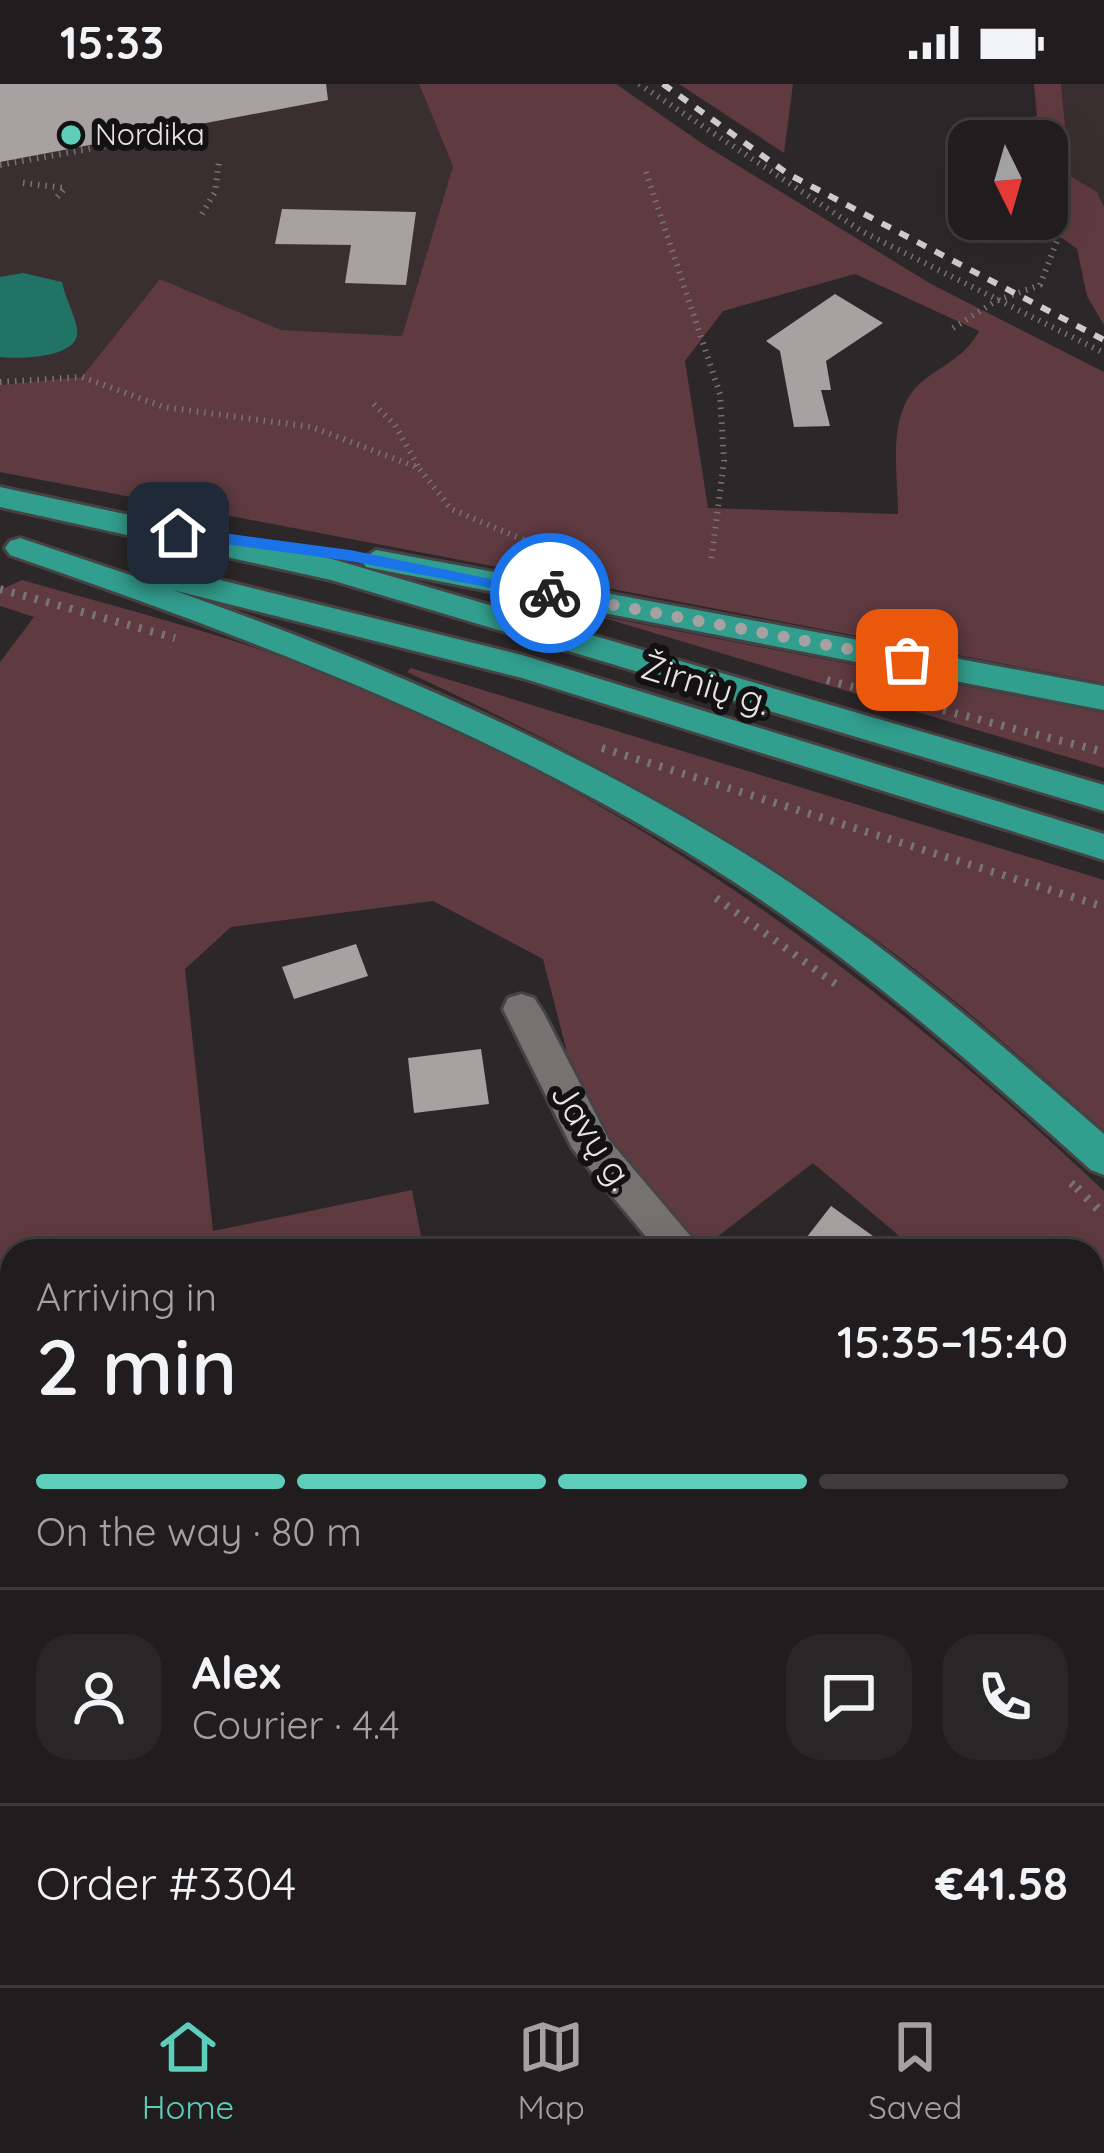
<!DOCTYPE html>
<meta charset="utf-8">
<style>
:root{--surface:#211d1e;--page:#292627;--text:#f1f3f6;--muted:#a2a2a4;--line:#3e3b3c;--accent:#5cceba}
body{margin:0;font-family:Quicksand,sans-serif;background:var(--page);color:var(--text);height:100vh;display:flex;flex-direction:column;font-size:45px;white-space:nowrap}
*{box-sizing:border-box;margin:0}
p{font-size:39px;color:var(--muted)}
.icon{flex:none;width:66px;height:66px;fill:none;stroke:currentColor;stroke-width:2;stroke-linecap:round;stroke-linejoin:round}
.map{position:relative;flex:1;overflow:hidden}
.panel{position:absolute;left:0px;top:1155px;width:1104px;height:747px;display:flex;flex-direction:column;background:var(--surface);border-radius:36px 36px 0 0;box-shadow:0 12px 48px #0002,0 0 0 3px var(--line)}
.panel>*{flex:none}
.needle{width:78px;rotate:175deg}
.tools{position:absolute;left:948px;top:36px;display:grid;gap:24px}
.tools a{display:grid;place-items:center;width:120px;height:120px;border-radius:24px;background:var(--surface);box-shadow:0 12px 48px #0002,0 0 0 3px var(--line);font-size:60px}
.pin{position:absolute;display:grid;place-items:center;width:102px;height:102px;color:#fff;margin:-51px;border-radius:24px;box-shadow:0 6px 18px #0006}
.courier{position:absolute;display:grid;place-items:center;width:120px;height:120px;margin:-60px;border:9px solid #1a73e8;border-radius:50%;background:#fff;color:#222;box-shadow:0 3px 15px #0007}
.overview em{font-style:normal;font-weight:600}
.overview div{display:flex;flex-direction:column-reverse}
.overview{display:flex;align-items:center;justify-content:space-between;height:204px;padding:0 36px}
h1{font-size:78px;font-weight:600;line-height:90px}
.bar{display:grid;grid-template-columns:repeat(4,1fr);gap:18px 12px;align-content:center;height:144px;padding:0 36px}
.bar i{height:15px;border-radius:9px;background:var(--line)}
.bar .selected{background:var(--accent)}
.bar p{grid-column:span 4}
.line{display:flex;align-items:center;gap:30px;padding:0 36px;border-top:3px solid var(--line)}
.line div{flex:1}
.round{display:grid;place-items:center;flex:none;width:126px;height:126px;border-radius:36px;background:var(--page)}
.status{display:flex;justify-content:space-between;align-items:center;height:84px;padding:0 60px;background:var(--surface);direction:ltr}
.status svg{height:33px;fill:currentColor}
.dock{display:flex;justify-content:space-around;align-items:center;height:168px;border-top:3px solid var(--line);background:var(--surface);font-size:33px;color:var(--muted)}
.dock a{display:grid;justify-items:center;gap:6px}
.dock .selected{color:var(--accent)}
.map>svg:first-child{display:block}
.built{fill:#3a2f30}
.green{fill:#5f3a41;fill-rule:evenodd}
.water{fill:#217366}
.building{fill:#a7a1a2}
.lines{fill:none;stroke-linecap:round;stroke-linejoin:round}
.minor-casing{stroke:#474344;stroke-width:6}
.trunk-casing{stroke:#474344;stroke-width:6}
.path-far2{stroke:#787475;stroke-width:6;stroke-dasharray:1.5 6;stroke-linecap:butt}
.path-far1{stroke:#787475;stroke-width:8;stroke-dasharray:3 9;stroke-linecap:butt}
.path{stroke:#787475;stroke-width:9;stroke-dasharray:3 10;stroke-linecap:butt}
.minor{fill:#777272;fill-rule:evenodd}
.trunk{fill:#329e8e;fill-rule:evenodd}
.rail{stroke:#cecbcc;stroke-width:6;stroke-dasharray:10 10;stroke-linecap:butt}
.route{fill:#1a73e8}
.done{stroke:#a6a2a3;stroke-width:12;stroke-dasharray:0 21.6}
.poi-dot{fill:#5cceba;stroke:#131111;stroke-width:4.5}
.labels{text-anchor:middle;stroke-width:12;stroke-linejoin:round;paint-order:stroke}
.far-poi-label{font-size:30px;fill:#e7e4e5;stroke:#131111;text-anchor:start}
.street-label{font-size:36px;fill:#e7e4e5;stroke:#131111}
</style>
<div class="status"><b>15:33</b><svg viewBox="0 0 49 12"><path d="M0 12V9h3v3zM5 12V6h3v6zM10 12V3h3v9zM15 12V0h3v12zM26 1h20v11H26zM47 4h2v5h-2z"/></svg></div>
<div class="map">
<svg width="1104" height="1901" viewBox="0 0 1104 1901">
<rect width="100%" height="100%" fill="#2c2728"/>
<!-- built -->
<path class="built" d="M 0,0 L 419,0 L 453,81 L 402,252 L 281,246 L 160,195 L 82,293 L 0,301 Z
M 1061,0 L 1104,0 L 1104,123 L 1070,92 Z"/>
<!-- green -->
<path class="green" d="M 419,0 L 616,0 L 706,62 L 931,200 L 1104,288 L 1104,599 L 0,388 L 0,301 L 82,293 L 160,195 L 281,246 L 402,252 L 453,82 ZM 855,190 L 979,247 C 966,272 946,279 924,296 C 885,326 898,387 898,430 L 708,424 L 685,277 L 723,227 Z
M 679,0 L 793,0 L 784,69 Z
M 1034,0 L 1061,0 L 1070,92 L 1097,108 L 1104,123 L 1104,241 L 1087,212 L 1077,165 L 1036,135 L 1047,135 L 1047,57 L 1012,55 L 1012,39 L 1037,32 Z
M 22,496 C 124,525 228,551 327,590 C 627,709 871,887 1104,1107 L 1104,1325 L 1092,1315 L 1092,1167 L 917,1167 L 813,1079 L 699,1167 L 584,1035 L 543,875 L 433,817 L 231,843 L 185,885 L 213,1147 L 412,1106 L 424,1167 L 12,1167 L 12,1890 L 1092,1890 L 1092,1566 L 1104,1554 L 1104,1901 L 0,1901 L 0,578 L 34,533 L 0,522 L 0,506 Z
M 594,531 L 1104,629 L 1104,684 Z
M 411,584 L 1104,796 L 1104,1046 C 1024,977 945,904 858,843 C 716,742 565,662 407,588 Z"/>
<!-- water -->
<path class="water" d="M 23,189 L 62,198 C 65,214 75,231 77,245 C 82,275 18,275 0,273 L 0,193 Z"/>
<!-- building -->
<path class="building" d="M 0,0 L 326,0 L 328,16 L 0,78 Z
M 282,125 L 416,128 L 406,201 L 345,199 L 351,161 L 275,160 Z
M 835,210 L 883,239 L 826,277 L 831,306 L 821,306 L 830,342 L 794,343 L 780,267 L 766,257 Z
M 356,860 L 368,892 L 294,915 L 282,883 Z
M 481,965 L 489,1020 L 414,1029 L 408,974 Z
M 831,1122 L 894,1167 L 796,1167 Z"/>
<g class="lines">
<defs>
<path id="minor" d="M 521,910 L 534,914 L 543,928 L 609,1056 L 703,1167 L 658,1167 L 572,1064 L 503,925 L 508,914 Z
M 1092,1508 L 1104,1513 L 1104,1562 L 1092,1557 Z"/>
<path id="trunk" d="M 0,403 L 332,475 L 1104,701 L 1104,727 L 331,496 L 0,423 Z
M 20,454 L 157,500 L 157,486 L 168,483 L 522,571 L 1104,750 L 1104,776 L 522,594 L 173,506 C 377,578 576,663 760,779 C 883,858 994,954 1104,1050 L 1104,1091 L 1091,1086 C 978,985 864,883 737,800 C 513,653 262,558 10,471 L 5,464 L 10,457 Z
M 376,466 L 1104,602 L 1104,626 L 366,483 L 361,476 Z"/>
</defs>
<!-- minor casing -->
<use href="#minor" class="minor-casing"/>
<!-- trunk casing -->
<use href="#trunk" class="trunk-casing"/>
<!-- path-far2 -->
<path class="path-far2" d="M 639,0 L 863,148 L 1104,269
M 0,81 L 154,53 L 164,59
M 646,88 L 720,310 L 724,377 L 711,478
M 23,99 L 65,104 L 57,113
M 202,130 L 215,108 L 219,78
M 953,244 L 996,217 L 1040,201 L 1062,144
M 0,298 L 82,293 L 164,323 L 312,343 L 419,384 L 451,425 L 590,484
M 374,320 L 395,341 L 418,382"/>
<!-- path-far1 -->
<path class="path-far1" d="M 0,505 L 175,554
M 827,596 L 1104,668
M 602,664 L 1104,823
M 716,814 L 840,903
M 1071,1099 L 1080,1107"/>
<!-- path -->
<path class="path" d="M 1077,1104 L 1104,1131"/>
<!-- minor -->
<use href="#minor" class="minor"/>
<!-- trunk -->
<use href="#trunk" class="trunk"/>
<!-- rail -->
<path class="rail" d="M 663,0 L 788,90 L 1104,256"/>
</g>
<!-- route -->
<path class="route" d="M 178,443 L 350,466 L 558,509 L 550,515 L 350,477 L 173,453 Z"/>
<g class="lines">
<!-- done -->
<path class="done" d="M 550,509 L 907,576"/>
</g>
<!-- markers -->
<circle class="poi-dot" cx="71" cy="51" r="12"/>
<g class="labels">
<!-- far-poi labels -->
<g class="far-poi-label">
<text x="95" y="61">Nordika</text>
</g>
<!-- street labels -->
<g class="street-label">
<text transform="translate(706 600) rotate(17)" y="13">Žirnių g.</text>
<text transform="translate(593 1052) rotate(57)" y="13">Javų g.</text>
</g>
</g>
</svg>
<div class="tools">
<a><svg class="needle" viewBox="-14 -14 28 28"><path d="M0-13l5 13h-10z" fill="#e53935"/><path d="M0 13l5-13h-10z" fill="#a2a2a4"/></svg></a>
</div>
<div class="pin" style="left:907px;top:576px;background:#ea580c"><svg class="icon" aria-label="bag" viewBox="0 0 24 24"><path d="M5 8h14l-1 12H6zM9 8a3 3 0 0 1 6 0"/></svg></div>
<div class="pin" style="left:178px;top:449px;background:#1f2937"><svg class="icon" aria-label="home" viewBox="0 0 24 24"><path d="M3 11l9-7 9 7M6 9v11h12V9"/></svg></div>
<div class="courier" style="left:550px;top:509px"><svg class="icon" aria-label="bike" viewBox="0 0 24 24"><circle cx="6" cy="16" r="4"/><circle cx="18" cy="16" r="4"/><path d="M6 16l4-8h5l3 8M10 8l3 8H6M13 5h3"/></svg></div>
<section class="panel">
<div class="overview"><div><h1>2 min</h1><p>Arriving in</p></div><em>15:35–15:40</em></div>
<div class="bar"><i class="selected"></i><i class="selected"></i><i class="selected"></i><i></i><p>On the way · 80 m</p></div>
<div class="line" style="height:216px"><a class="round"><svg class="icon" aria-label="person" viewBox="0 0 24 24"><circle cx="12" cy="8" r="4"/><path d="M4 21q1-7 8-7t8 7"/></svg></a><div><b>Alex</b><p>Courier · 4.4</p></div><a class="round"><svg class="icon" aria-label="chat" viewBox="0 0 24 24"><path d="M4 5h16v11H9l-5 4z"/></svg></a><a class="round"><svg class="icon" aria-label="phone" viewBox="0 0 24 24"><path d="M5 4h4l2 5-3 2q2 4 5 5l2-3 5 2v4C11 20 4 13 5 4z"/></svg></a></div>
<div class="line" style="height:156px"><div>Order #3304</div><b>€41.58</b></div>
</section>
</div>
<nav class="dock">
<a class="selected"><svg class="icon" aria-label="home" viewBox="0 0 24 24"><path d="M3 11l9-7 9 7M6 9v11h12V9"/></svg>Home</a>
<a><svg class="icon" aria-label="map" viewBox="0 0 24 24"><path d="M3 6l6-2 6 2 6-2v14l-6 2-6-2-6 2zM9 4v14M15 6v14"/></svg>Map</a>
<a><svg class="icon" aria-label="saved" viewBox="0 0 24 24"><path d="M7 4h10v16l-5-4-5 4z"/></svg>Saved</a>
</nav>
